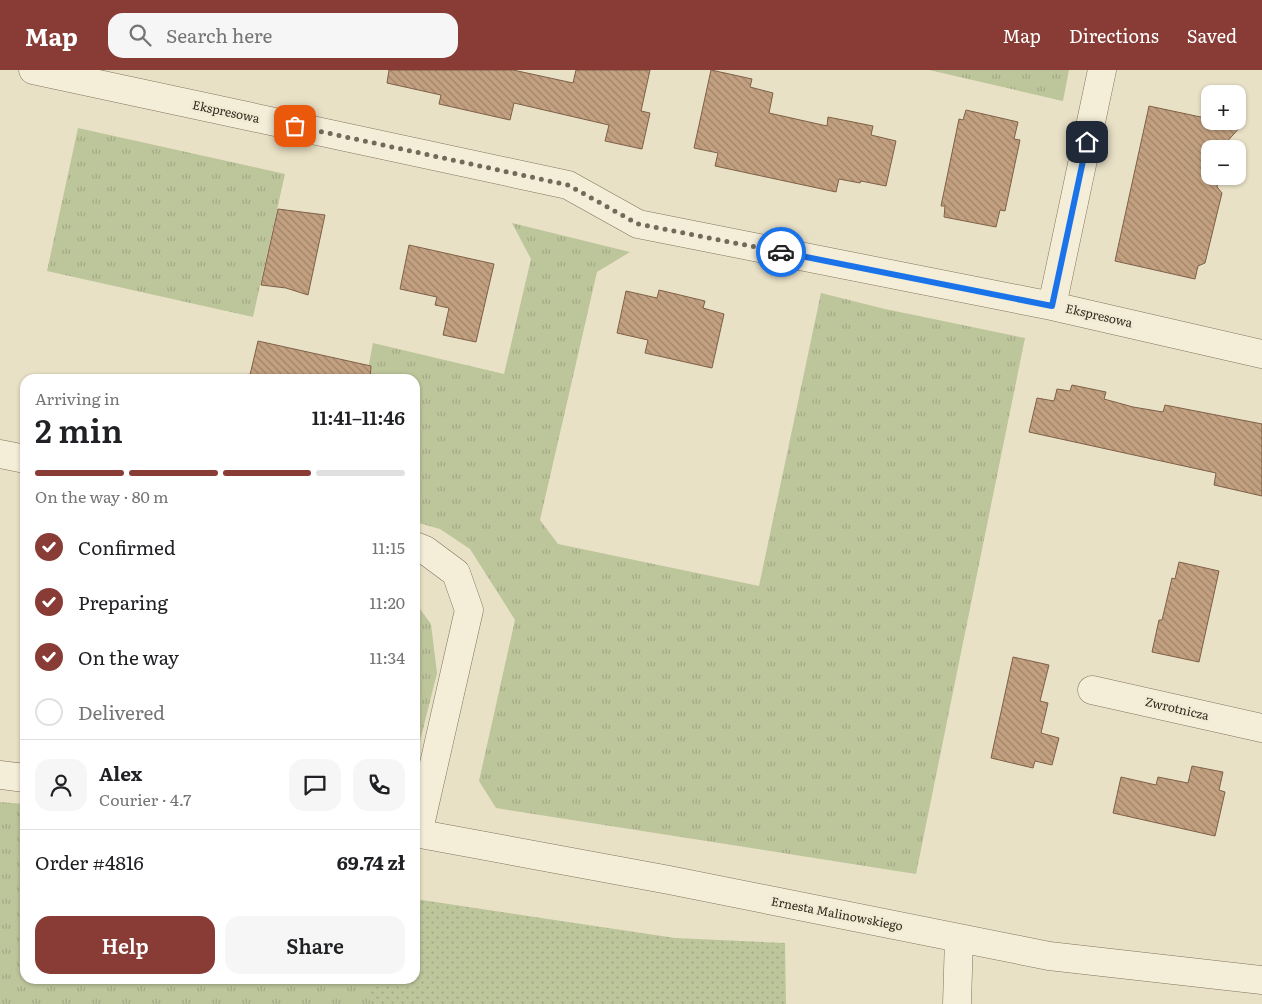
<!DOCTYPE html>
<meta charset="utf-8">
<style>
:root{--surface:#fff;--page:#f6f6f6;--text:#202124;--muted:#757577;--line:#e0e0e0;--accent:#893b35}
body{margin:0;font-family:Literata,serif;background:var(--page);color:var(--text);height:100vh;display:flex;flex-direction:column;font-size:19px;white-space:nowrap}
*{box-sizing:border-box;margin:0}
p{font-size:16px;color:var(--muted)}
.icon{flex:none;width:28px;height:28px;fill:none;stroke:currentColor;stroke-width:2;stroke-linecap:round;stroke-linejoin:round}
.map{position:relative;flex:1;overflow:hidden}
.details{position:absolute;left:20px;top:304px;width:400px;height:610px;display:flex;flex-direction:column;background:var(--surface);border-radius:15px;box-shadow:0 1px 4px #0004}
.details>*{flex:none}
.buttons{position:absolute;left:1201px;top:15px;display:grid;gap:10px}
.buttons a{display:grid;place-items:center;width:45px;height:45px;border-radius:10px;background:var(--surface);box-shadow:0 1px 4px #0004;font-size:25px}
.pin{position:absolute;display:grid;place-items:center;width:42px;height:42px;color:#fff;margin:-21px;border-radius:10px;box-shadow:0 2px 8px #0006}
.courier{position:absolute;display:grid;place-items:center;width:50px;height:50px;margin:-25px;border:4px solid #1a73e8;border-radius:50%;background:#fff;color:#222;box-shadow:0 1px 6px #0007}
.summary em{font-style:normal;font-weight:600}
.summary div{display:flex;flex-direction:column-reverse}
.summary{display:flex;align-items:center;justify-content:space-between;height:85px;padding:0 15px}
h1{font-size:32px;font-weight:600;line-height:38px}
.bar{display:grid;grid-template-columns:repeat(4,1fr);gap:8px 5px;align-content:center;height:60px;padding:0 15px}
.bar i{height:6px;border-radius:4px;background:var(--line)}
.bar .on{background:var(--accent)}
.bar p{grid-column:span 4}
.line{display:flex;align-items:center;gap:12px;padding:0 15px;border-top:1px solid var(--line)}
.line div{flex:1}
.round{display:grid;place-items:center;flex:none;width:52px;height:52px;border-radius:15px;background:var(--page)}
ol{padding:0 15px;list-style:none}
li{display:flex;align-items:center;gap:15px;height:55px}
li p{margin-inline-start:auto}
li .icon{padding:5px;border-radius:50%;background:var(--accent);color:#fff;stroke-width:4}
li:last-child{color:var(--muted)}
li i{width:28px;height:28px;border:2px solid var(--line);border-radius:50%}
.cta{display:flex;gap:10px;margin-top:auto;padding:10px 15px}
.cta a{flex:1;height:58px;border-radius:15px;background:var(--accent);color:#fff;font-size:20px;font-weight:600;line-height:58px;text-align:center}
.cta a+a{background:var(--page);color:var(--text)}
header{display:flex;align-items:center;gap:30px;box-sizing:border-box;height:70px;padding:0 25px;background:var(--accent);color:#fff}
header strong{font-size:24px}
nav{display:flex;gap:28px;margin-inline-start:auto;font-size:18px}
.search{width:350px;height:45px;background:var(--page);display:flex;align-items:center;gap:12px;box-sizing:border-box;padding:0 18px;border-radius:15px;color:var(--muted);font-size:19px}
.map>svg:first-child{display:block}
.grass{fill:url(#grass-tufts)}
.garden{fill:url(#garden-dots)}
.building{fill:url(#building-back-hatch);stroke:#7e6047}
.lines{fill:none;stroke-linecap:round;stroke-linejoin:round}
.minor-casing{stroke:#82735e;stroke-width:29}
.minor{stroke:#f4eed8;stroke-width:28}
.done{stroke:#736b5a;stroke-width:5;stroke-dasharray:0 9}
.route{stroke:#1a73e8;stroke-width:6}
.labels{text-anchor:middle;stroke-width:5;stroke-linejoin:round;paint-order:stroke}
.street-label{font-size:12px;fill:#342b20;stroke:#f1ebd4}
</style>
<header>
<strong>Map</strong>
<div class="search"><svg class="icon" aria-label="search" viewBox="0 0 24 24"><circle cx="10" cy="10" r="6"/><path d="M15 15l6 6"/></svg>Search here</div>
<nav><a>Map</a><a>Directions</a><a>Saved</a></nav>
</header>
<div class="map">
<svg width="1262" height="934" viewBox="0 0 1262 934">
<defs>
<pattern id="grass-tufts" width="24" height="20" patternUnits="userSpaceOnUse" patternTransform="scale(1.25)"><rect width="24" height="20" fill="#bdc59b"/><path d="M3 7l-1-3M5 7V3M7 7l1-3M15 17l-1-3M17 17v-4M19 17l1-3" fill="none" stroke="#a3a985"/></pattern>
<pattern id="garden-dots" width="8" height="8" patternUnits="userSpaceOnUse" patternTransform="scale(1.25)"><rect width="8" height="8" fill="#bdc59b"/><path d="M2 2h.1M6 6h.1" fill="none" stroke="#a3a985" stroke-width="1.8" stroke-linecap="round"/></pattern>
<pattern id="building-back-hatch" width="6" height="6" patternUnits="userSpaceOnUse" patternTransform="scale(1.25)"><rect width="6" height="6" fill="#c2a080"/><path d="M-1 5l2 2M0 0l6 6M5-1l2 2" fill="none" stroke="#9e8368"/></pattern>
</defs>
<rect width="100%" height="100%" fill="#e9e1c6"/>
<!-- grass -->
<path class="grass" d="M 929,0 L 1069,0 L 1063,31 Z
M 78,58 L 285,104 L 253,247 L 47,201 Z
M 512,153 L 630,182 L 597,202 L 540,450 L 558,474 L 759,516 L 821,223 L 885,239 L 1025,268 L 916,804 L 496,738 L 479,711 L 515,550 L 470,479 L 440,459 L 415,452 L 415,309 L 366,309 L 373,273 L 504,304 L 531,189 Z
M 415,532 L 431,554 L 437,603 L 415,691 Z
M 0,732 L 25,734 L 25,909 L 370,909 L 370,934 L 0,934 Z"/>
<!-- garden -->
<path class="garden" d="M 415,829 L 675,868 L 785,873 L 786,934 L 370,934 L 370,909 L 415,909 Z"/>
<!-- building -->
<path class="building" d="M 389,0 L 513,0 L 573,13 L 576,0 L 650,0 L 641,41 L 650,43 L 642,79 L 605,71 L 609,55 L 514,33 L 510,50 L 439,34 L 441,25 L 387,13 Z
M 711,0 L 752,9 L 750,17 L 773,23 L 769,43 L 827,56 L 828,47 L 873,56 L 871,65 L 896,71 L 886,116 L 861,111 L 860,113 L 839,109 L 836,122 L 715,96 L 718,83 L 694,78 Z
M 1149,36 L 1210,49 L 1210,51 L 1218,51 L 1241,56 L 1224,75 L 1223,79 L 1210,79 L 1210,106 L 1219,106 L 1217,117 L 1222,123 L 1205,193 L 1198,196 L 1195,209 L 1115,191 Z
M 966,40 L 1018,52 L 1014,69 L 1020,70 L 1005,141 L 1000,140 L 996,157 L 944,147 L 945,136 L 941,136 L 959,49 L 963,50 Z
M 278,139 L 325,145 L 308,225 L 286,218 L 261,215 Z
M 409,175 L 494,194 L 476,272 L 443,265 L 449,238 L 435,235 L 437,227 L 400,219 Z
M 659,220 L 705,231 L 703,238 L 724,244 L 712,298 L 645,283 L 648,270 L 617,263 L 626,221 L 657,228 Z
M 258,271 L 371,296 L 370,309 L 249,309 Z
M 1072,315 L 1106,322 L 1104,329 L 1133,337 L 1163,342 L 1165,335 L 1262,354 L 1262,426 L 1214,415 L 1216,403 L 1029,362 L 1037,328 L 1054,331 L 1057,319 L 1070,321 Z
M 1179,492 L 1219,501 L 1199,592 L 1152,582 L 1159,550 L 1162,550 L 1172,508 L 1175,509 Z
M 1013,587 L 1049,595 L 1040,631 L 1048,633 L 1041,663 L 1059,668 L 1052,695 L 1035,691 L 1033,698 L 991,688 Z
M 1192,696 L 1223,702 L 1219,720 L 1225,722 L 1215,766 L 1113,743 L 1121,707 L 1156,715 L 1158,707 L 1188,713 Z"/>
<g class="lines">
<defs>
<path id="minor" d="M 33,0 L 568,115 L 638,154 L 1052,236 L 1262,284
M 1052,236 L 1102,0
M 0,384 L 25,389
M 415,476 L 425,480 L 456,503 L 469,540 L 418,764
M 1092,620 L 1262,658
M 0,705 L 25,708
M 415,763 L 669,810 L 1049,886 L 1262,910
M 957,934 L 959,868"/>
</defs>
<!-- minor casing -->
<use href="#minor" class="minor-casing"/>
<!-- minor -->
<use href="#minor" class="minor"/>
</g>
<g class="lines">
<!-- done -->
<path class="done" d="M 295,56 L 568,115 L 638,154 L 781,182"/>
<!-- route -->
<path class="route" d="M 781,182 L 1052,236 L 1087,72"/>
</g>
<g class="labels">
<!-- street labels -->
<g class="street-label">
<text transform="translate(226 42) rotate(12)" y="4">Ekspresowa</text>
<text transform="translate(1099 246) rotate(13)" y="4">Ekspresowa</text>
<text transform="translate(1177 639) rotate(13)" y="4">Zwrotnicza</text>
<text transform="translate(837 844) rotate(11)" y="4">Ernesta Malinowskiego</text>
</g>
</g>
</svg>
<div class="buttons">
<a>+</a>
<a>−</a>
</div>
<div class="pin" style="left:295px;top:56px;background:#ea580c"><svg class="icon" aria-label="bag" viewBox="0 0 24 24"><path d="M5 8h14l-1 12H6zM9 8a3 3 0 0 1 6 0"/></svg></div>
<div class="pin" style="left:1087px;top:72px;background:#1f2937"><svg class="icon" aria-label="home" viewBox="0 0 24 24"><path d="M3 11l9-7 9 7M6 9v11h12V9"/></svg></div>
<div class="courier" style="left:781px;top:182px"><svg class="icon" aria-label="car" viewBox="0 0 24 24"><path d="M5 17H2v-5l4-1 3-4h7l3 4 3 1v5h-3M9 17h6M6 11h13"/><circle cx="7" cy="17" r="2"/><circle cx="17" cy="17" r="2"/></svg></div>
<section class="details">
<div class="summary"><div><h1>2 min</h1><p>Arriving in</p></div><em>11:41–11:46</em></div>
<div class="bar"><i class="on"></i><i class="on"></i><i class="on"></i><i></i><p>On the way · 80 m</p></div>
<ol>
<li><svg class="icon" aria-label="check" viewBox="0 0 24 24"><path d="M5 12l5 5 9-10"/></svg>Confirmed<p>11:15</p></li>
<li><svg class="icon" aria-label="check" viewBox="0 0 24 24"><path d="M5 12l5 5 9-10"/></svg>Preparing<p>11:20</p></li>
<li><svg class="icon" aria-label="check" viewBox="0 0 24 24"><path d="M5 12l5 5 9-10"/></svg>On the way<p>11:34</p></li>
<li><i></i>Delivered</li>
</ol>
<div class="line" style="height:90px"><a class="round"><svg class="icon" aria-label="person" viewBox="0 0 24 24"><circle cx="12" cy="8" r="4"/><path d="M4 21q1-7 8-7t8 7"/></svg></a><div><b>Alex</b><p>Courier · 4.7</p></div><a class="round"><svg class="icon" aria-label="chat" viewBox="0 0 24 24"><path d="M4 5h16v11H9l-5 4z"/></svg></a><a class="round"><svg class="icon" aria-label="phone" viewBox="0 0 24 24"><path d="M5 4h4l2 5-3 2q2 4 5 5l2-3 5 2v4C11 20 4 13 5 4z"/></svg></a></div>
<div class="line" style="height:65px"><div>Order #4816</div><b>69.74 zł</b></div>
<div class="cta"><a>Help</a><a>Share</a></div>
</section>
</div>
